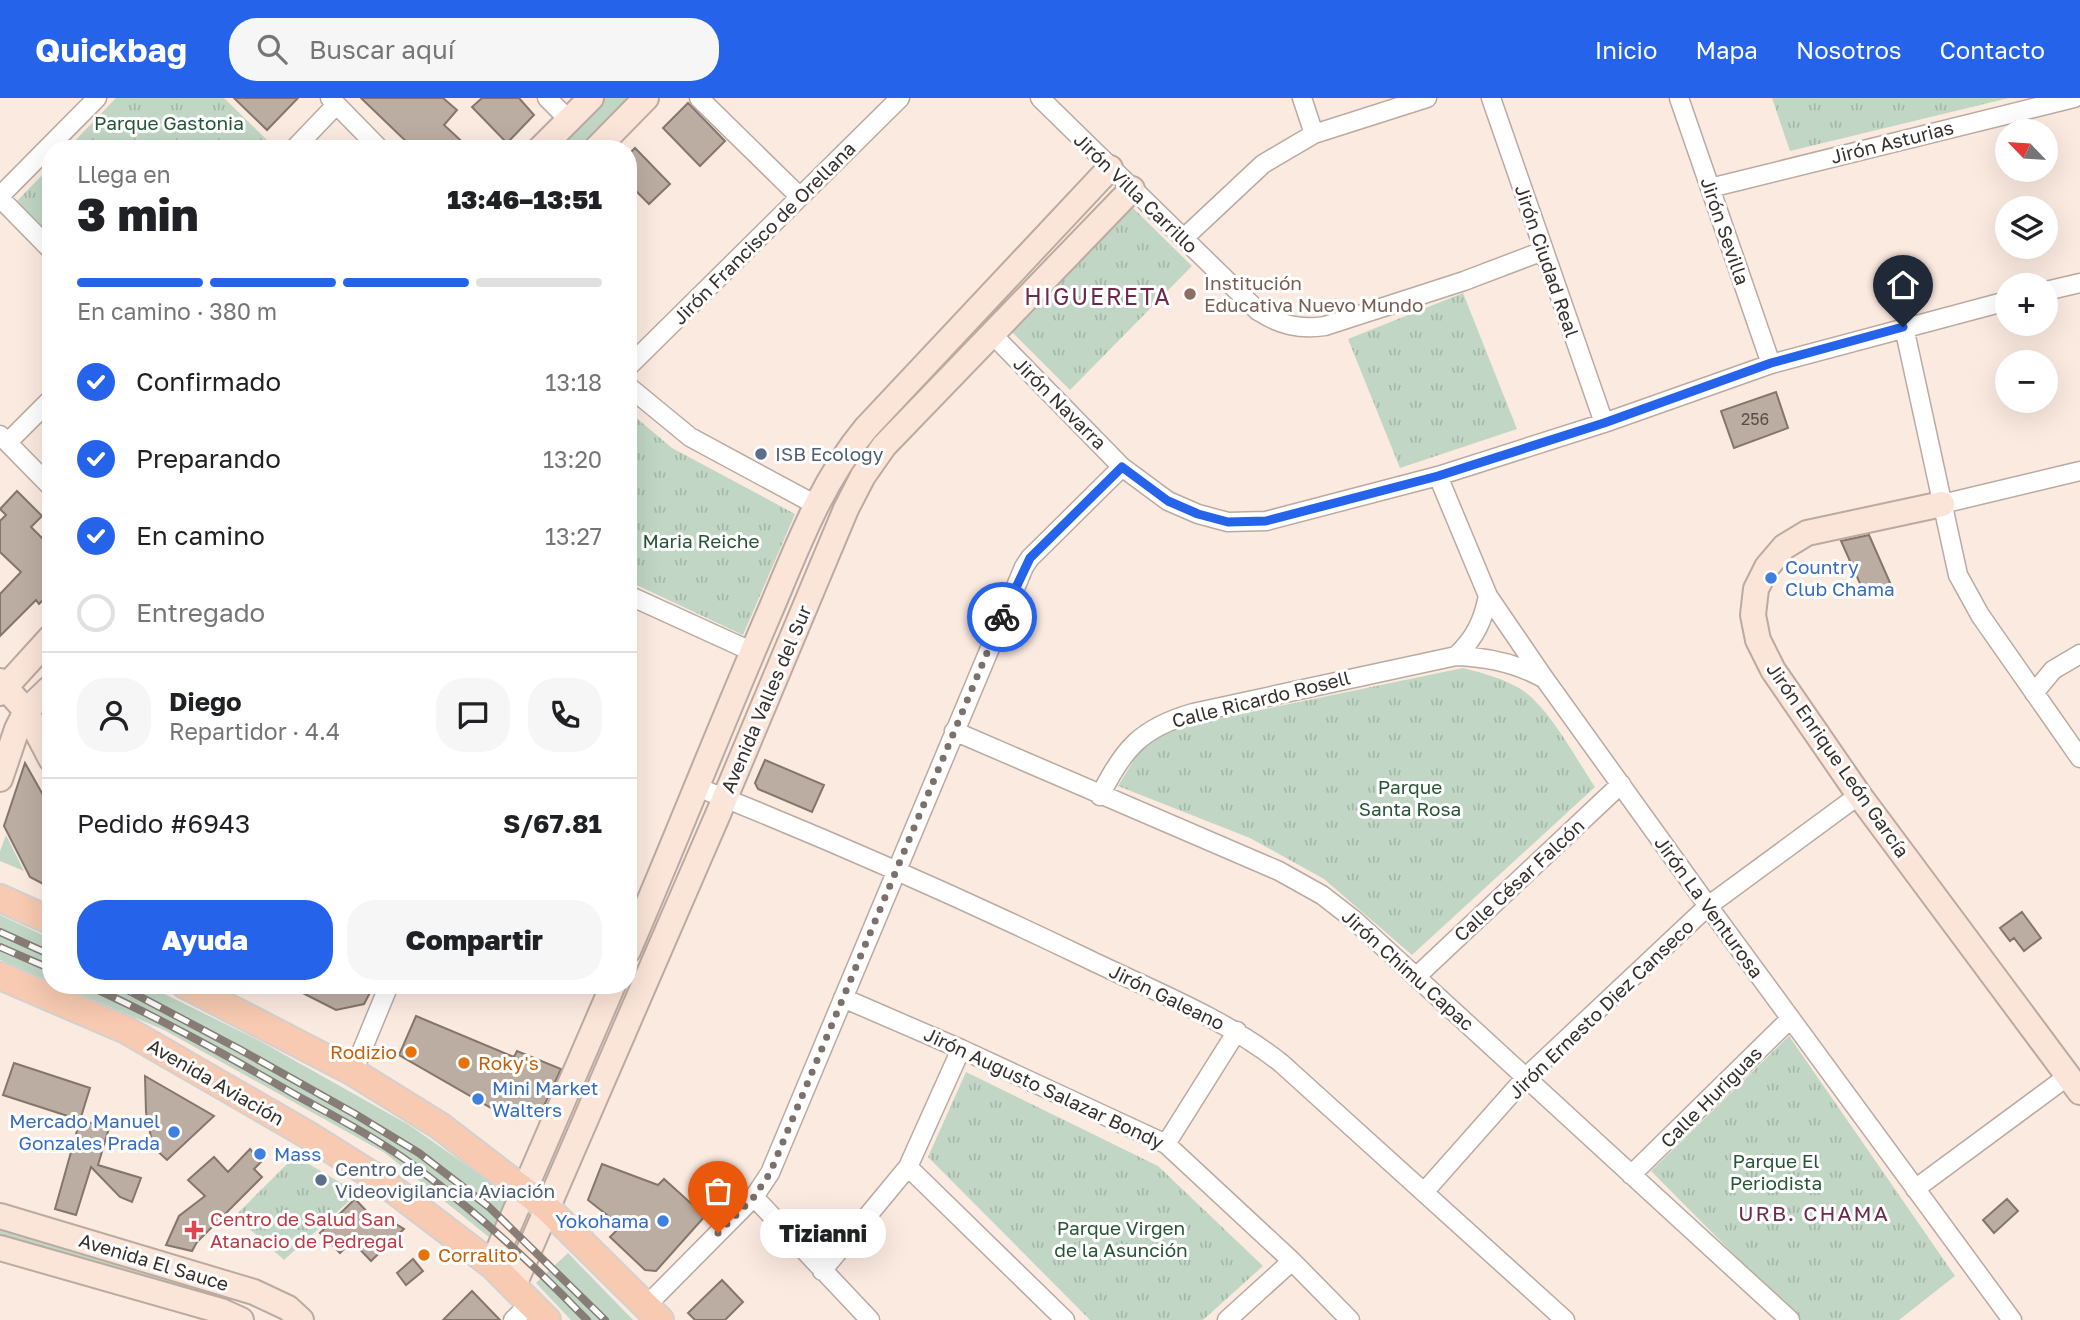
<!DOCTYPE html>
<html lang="es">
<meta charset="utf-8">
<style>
:root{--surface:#fff;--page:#f6f6f6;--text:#202124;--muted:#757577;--line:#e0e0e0;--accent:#2563eb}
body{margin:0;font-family:"Golos Text",sans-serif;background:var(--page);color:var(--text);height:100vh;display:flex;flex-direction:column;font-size:26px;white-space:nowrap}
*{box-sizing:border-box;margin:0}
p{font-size:23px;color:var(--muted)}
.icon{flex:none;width:38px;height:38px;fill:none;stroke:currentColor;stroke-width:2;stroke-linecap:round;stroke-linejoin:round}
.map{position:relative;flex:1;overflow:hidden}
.details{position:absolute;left:42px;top:42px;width:595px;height:854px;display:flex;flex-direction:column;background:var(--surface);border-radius:28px;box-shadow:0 7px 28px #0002}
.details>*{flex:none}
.needle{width:46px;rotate:295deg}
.fabs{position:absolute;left:1995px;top:21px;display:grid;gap:14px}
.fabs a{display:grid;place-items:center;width:63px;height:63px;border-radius:50%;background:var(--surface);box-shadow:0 7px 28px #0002;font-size:35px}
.pin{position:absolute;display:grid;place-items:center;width:60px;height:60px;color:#fff;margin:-72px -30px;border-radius:50% 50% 50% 0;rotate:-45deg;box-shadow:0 0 7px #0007}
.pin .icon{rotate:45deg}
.courier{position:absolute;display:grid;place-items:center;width:70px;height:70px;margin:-35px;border:5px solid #2563eb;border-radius:50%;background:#fff;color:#222;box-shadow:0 2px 9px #0007}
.bubble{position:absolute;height:49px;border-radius:24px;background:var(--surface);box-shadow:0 7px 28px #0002;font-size:23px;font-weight:800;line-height:49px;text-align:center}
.head em{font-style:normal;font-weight:800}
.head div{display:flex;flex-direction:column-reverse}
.head{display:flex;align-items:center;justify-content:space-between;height:119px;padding:0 35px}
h1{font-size:46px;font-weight:800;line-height:52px}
.bar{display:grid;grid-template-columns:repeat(4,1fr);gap:10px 7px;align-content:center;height:84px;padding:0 35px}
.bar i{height:9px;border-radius:5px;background:var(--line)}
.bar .selected{background:var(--accent)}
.bar p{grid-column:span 4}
.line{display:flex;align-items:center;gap:18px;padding:0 35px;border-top:2px solid var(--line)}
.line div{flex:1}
.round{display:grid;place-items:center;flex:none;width:74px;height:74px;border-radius:28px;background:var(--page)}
ol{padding:0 35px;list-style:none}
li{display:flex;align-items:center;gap:21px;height:77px}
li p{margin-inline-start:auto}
li .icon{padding:7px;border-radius:50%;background:var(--accent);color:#fff;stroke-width:4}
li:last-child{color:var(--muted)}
li i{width:38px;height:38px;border:4px solid var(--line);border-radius:50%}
.cta{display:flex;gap:14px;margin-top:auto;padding:14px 35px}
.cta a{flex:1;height:80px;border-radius:28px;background:var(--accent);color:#fff;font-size:28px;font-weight:800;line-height:80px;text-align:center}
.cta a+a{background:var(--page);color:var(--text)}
header{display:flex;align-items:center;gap:42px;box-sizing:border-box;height:98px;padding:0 35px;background:var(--accent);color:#fff}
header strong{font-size:33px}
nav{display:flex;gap:38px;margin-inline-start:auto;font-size:24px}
.search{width:490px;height:63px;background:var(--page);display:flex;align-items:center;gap:18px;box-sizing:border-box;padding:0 24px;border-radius:28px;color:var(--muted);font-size:26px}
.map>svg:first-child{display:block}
.green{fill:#c1d6c5}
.park{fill:url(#park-tufts)}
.building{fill:#bcada2;stroke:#84766c;stroke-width:2}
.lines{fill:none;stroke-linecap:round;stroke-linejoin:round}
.street-casing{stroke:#baaaa1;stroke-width:21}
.secondary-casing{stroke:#baaaa1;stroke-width:28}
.primary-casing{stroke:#d3d1d0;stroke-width:30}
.street{stroke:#fff;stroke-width:18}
.secondary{stroke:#fbe4d8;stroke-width:24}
.primary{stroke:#f7cab1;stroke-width:26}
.rail-casing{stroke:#887d76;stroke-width:8}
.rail{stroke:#fff;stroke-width:5;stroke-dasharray:16;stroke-linecap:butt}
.done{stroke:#7b706a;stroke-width:7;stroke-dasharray:0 12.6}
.route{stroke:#2563eb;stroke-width:9}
.education-dot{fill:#8d6e63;stroke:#fff;stroke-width:2.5}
.service-dot{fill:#5c6f8a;stroke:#fff;stroke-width:2.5}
.shop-dot{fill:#3f7fe0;stroke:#fff;stroke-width:2.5}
.food-dot{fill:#e8710a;stroke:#fff;stroke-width:2.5}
.health-dot{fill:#e0444e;stroke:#fff;stroke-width:2.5}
.labels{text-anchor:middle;stroke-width:6;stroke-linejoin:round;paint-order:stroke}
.number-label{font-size:16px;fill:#584e49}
.park-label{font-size:19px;fill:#255534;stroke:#fff}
.street-label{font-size:19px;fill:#362f2b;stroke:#fff}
.education-label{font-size:19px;fill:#785e54;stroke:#fff;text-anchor:start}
.service-label{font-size:19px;fill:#4e5e75;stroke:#fff;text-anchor:start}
.shop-label{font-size:19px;fill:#366cbe;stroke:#fff;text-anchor:start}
.food-label{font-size:19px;fill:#c56008;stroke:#fff;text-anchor:start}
.health-label{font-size:19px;fill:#be3a42;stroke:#fff;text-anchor:start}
.neighbourhood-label{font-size:21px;letter-spacing:2px;fill:#6c2b4a;stroke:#fff}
.quarter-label{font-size:23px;letter-spacing:2px;fill:#6c2b4a;stroke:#fff}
</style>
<header>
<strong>Quickbag</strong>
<div class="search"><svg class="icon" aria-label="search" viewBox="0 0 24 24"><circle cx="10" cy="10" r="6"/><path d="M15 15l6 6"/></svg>Buscar aquí</div>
<nav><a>Inicio</a><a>Mapa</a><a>Nosotros</a><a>Contacto</a></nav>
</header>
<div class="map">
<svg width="2080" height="1222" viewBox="0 0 2080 1222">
<defs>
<pattern id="park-tufts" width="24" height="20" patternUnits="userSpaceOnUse" patternTransform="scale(1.75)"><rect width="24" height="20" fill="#c1d6c5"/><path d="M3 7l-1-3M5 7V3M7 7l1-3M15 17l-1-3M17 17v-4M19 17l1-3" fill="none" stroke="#a6b8a9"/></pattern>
</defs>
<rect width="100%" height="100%" fill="#fbeae0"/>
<!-- green -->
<path class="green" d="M 595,0 L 640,0 L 589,51 L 545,51 Z
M 6,737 L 24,773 L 0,763 L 0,753 Z
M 0,817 L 51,841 L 51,884 L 0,862 Z
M 59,887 L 146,887 L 260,943 L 409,1027 L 508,1096 L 490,1140 L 385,1055 L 164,932 Z
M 0,1127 L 196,1188 L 193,1197 L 0,1141 Z
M 568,1155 L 633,1222 L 571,1222 L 536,1185 Z"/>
<!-- park -->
<path class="park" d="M 116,0 L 224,0 L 270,45 L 265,51 L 67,51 Z
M 1772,0 L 2009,0 L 1790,53 Z
M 51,68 L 51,140 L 16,104 Z
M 1132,109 L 1192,168 L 1070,292 L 1012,234 Z
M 1463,195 L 1517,331 L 1400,370 L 1348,241 Z
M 628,313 L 672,350 L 795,416 L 743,537 L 628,483 Z
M 1463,570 C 1483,575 1501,580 1519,590 C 1548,607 1576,661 1595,689 L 1412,857 L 1324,781 L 1250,740 L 1118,688 L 1143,647 L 1169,631 Z
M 1789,938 L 1955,1178 L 1899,1222 L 1799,1222 L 1651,1073 Z
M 966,974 L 1158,1068 L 1263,1168 L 1203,1222 L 1090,1222 L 928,1059 Z
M 295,1058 L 358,1095 L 284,1162 L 235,1118 Z"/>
<!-- building -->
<path class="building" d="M 234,0 L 298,0 L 267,32 Z
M 361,0 L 443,0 L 457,12 L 444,27 L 470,51 L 414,51 Z
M 482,0 L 519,0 L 534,17 L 507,45 L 472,9 Z
M 688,5 L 725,43 L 700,68 L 663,30 Z
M 635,50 L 670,86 L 649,106 L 628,85 L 628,57 Z
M 1776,294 L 1788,330 L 1734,350 L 1721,313 Z
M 17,393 L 42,418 L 31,429 L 51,449 L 51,494 L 39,506 L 36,502 L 0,538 L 0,496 L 21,474 L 0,454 L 0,423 L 6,417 L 0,411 Z
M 1869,437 L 1891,487 L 1866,499 L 1841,443 Z
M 765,662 L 824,687 L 812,714 L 758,691 L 755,685 Z
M 25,665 L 51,711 L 51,790 L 30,779 L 4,728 Z
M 2022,814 L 2041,840 L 2024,853 L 2014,840 L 2010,843 L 2000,830 Z
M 287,887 L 374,887 L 364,906 L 336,912 Z
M 416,918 L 514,959 L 517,953 L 561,971 L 538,1021 L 521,1013 L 518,1021 L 493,1011 L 399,957 Z
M 14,965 L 90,990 L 80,1022 L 3,997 Z
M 145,978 L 214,1018 L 167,1062 L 153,1049 L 146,1014 Z
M 80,1022 L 109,1030 L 98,1067 L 141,1080 L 132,1104 L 120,1099 L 91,1069 L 76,1117 L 55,1111 Z
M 250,1051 L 261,1064 L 254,1071 L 262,1079 L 197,1144 L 192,1153 L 166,1147 L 179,1118 L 205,1098 L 188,1082 L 214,1059 L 228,1074 Z
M 602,1066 L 658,1087 L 664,1081 L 705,1118 L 656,1173 L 645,1172 L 610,1139 L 621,1128 L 588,1102 Z
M 355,1101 L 374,1121 L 379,1116 L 404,1131 L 371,1163 L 352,1143 L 340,1155 L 320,1135 Z
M 2007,1101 L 2018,1113 L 1994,1135 L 1983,1122 Z
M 413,1161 L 423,1173 L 406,1187 L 397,1175 Z
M 722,1182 L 743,1204 L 725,1222 L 695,1222 L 688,1215 Z
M 472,1193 L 500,1222 L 443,1222 Z"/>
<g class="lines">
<defs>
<path id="street" d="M 330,0 L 380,51
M 547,0 L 569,22
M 699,0 L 800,99
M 1040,0 L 1258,213 C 1280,227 1300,232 1325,228 L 1464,183 L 1543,153
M 1302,0 L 1314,36
M 1491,0 L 1604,325
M 1679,0 L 1771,266
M 294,51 L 336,7
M 1710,90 L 2074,0
M 0,98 L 97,0
M 0,100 L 51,152
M 1184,140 L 1263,66 L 1314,36 L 1427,0
M 2046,193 L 2080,185
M 1904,229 L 1958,477 L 1980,517 L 2080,660
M 991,235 L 1122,369 L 1168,403 L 1198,416 L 1228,424 L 1266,423 L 1438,378 L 1604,325 L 1771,266 L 2007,203
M 628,269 L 900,0
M 628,288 L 690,339 L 816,407
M 0,337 L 51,389
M 8,344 L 51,301
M 1438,378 L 1488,498 L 1544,580 L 1708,808 L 2012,1222
M 1942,406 L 2080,373
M 628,497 L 753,554
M 1456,558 C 1475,540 1483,523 1488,498
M 2034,595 L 2053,572 L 2080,556
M 954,633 L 1279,773 L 1322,797 L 1353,821 L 1790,1222
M 697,689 C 830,742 961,800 1090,862 C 1156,894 1224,920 1281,965 L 1565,1222
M 1100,698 C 1123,651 1141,630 1193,615 L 1456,558 C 1486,559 1516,565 1543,580
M 1417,878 L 1621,686
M 843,900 L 961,951 L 1166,1046 L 1292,1163 L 1350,1222
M 353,974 L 389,887
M 1166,1046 L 1237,933
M 908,1069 L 1065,1222
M 1631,1077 L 1790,921
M 1915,1091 L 2068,978
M 1425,1093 L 1526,979 L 1708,808 L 1859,697
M 754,1099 L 870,1222
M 822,1173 L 908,1069 L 961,951
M 646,1208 L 754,1099 L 770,1075 L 1024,469 L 1030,460 L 1122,369
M 513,1222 L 531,1205
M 1227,1222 L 1292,1163"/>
<path id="secondary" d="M 540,51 L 591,0
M 596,51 L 646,0
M 1942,406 L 1807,435 L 1784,449 L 1767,469 L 1756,491 L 1753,517 L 1758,542 L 1773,572 L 1859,697 L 2080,994
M 0,583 L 26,613 L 51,661
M 0,595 L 51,539
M 0,681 L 17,631 L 26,613 L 51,589
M 628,853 C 676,742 720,629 768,518 C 796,453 820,385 866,330 L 1110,70
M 0,1118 L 254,1194 L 288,1210 L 301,1222
M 0,1150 L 221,1213 L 241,1222
M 492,1167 L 613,887
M 514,1187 L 719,714 L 846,411 L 863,378 L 884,348 L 1132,91"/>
<path id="primary" d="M 0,800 L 51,823
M 0,878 L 126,932 L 308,1037 L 386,1086 L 492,1167 L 547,1222
M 185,887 L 353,974 L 440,1028 L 547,1110 L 660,1222"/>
</defs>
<!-- street casing -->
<use href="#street" class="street-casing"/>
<!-- secondary casing -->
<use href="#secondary" class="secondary-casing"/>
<!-- primary casing -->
<use href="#primary" class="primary-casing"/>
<!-- street -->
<use href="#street" class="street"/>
<!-- secondary -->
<use href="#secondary" class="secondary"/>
<!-- primary -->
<use href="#primary" class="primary"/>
<defs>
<path id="rail" d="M 0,834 L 51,857
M 0,849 L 51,871
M 87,887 C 158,919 226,957 294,996 C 335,1019 379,1041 417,1070 C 478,1115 534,1167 587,1222
M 118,887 L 239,951 L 355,1016 L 419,1055 L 489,1109 L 605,1222"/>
</defs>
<!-- rail casing -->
<use href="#rail" class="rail-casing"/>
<!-- rail -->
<use href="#rail" class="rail"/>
</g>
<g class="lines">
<!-- done -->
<path class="done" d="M 718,1135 L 754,1099 L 770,1075 L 1002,519"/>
<!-- route -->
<path class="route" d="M 1002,519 L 1030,460 L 1122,369 L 1168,403 L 1198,416 L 1228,424 L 1266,423 L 1438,378 L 1604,325 L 1771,265 L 1903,229"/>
</g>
<!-- markers -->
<circle class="education-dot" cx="1190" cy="196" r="7"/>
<g class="service-dot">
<circle cx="761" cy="356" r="7"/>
<circle cx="321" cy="1082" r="7"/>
</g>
<g class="shop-dot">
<circle cx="1771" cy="480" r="7"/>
<circle cx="478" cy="1001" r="7"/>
<circle cx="174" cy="1034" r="7"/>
<circle cx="260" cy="1056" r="7"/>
<circle cx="663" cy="1123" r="7"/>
</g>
<g class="food-dot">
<circle cx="411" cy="954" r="7"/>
<circle cx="464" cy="965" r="7"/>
<circle cx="424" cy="1157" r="7"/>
</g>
<path class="health-dot" d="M190.5 1121.5h7v7h7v7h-7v7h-7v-7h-7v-7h7z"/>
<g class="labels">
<!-- number labels -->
<g class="number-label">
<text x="1755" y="327">256</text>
</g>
<!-- park labels -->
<g class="park-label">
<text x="169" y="32">Parque Gastonia</text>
<text x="701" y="450">Maria Reiche</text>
<text x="1410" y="696">Parque<tspan x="1410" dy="22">Santa Rosa</tspan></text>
<text x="1776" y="1070">Parque El<tspan x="1776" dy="22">Periodista</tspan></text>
<text x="1121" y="1137">Parque Virgen<tspan x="1121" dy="22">de la Asunción</tspan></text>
</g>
<!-- street labels -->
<g class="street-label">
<text transform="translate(1892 44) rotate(-14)" y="7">Jirón Asturias</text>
<text transform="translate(1136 95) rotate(44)" y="7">Jirón Villa Carrillo</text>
<text transform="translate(1725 133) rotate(71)" y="7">Jirón Sevilla</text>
<text transform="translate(764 135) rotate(-45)" y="7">Jirón Francisco de Orellana</text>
<text transform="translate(1547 163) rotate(71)" y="7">Jirón Ciudad Real</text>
<text transform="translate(1060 305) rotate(45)" y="7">Jirón Navarra</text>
<text transform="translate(766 601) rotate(-67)" y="7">Avenida Valles del Sur</text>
<text transform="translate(1261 601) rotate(-14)" y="7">Calle Ricardo Rosell</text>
<text transform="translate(1838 662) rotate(55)" y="7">Jirón Enrique León García</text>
<text transform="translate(1519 782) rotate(-43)" y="7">Calle César Falcón</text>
<text transform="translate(1709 809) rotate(54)" y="7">Jirón La Venturosa</text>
<text transform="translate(1408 872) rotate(42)" y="7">Jirón Chimu Capac</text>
<text transform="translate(1167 899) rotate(26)" y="7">Jirón Galeano</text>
<text transform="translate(1601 911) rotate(-44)" y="7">Jirón Ernesto Diez Canseco</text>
<text transform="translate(216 984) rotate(30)" y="7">Avenida Aviación</text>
<text transform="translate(1044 990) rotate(25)" y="7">Jirón Augusto Salazar Bondy</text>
<text transform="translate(1711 999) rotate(-45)" y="7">Calle Huriguas</text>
<text transform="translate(154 1164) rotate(17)" y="7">Avenida El Sauce</text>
</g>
<!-- education labels -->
<g class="education-label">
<text x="1204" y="192">Institución<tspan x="1204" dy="22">Educativa Nuevo Mundo</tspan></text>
</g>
<!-- service labels -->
<g class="service-label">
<text x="775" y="363">ISB Ecology</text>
<text x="335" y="1078">Centro de<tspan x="335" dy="22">Videovigilancia Aviación</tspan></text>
</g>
<!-- shop labels -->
<g class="shop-label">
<text x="1785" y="476">Country<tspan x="1785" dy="22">Club Chama</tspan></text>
<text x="492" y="997">Mini Market<tspan x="492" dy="22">Walters</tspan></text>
<text x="160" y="1030" text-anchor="end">Mercado Manuel<tspan x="160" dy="22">Gonzales Prada</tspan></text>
<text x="274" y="1063">Mass</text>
<text x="649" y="1130" text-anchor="end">Yokohama</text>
</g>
<!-- food labels -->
<g class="food-label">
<text x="397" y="961" text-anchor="end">Rodizio</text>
<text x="478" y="972">Roky's</text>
<text x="438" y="1164">Corralito</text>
</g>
<!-- health labels -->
<g class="health-label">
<text x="210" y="1128">Centro de Salud San<tspan x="210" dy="22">Atanacio de Pedregal</tspan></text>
</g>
<!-- neighbourhood labels -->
<g class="neighbourhood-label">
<text x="1814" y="1123">URB. CHAMA</text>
</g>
<!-- quarter labels -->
<g class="quarter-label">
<text x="1098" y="207">HIGUERETA</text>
</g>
</g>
</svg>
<div class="fabs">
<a><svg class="needle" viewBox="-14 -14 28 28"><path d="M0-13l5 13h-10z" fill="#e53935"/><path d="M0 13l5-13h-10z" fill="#757577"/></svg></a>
<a><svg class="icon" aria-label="layers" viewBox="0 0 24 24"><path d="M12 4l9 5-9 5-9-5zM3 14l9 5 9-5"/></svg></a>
<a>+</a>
<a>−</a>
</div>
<div class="pin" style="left:718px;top:1135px;background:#ea580c"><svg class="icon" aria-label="bag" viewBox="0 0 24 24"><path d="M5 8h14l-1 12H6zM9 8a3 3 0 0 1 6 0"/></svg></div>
<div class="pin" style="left:1903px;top:229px;background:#1f2937"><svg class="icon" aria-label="home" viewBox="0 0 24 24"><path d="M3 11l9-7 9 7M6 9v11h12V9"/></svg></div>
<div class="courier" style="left:1002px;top:519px"><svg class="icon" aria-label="bike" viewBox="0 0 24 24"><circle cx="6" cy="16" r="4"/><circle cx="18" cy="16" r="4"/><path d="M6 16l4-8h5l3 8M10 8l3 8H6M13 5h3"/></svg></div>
<div class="bubble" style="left:760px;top:1111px;width:126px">Tizianni</div>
<section class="details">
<div class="head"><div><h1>3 min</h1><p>Llega en</p></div><em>13:46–13:51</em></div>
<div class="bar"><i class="selected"></i><i class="selected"></i><i class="selected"></i><i></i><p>En camino · 380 m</p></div>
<ol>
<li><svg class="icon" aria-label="check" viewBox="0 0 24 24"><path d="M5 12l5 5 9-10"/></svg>Confirmado<p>13:18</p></li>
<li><svg class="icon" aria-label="check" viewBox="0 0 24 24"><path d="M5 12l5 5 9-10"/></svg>Preparando<p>13:20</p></li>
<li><svg class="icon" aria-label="check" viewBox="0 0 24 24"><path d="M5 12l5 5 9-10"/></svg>En camino<p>13:27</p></li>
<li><i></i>Entregado</li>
</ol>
<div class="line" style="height:126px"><a class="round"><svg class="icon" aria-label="person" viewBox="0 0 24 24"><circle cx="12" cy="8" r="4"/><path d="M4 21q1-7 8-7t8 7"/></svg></a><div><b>Diego</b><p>Repartidor · 4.4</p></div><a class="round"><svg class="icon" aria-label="chat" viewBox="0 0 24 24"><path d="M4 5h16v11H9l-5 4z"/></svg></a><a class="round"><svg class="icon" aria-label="phone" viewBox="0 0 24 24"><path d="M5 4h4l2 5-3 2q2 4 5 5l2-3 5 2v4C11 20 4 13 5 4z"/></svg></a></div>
<div class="line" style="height:91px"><div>Pedido #6943</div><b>S/67.81</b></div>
<div class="cta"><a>Ayuda</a><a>Compartir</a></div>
</section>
</div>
